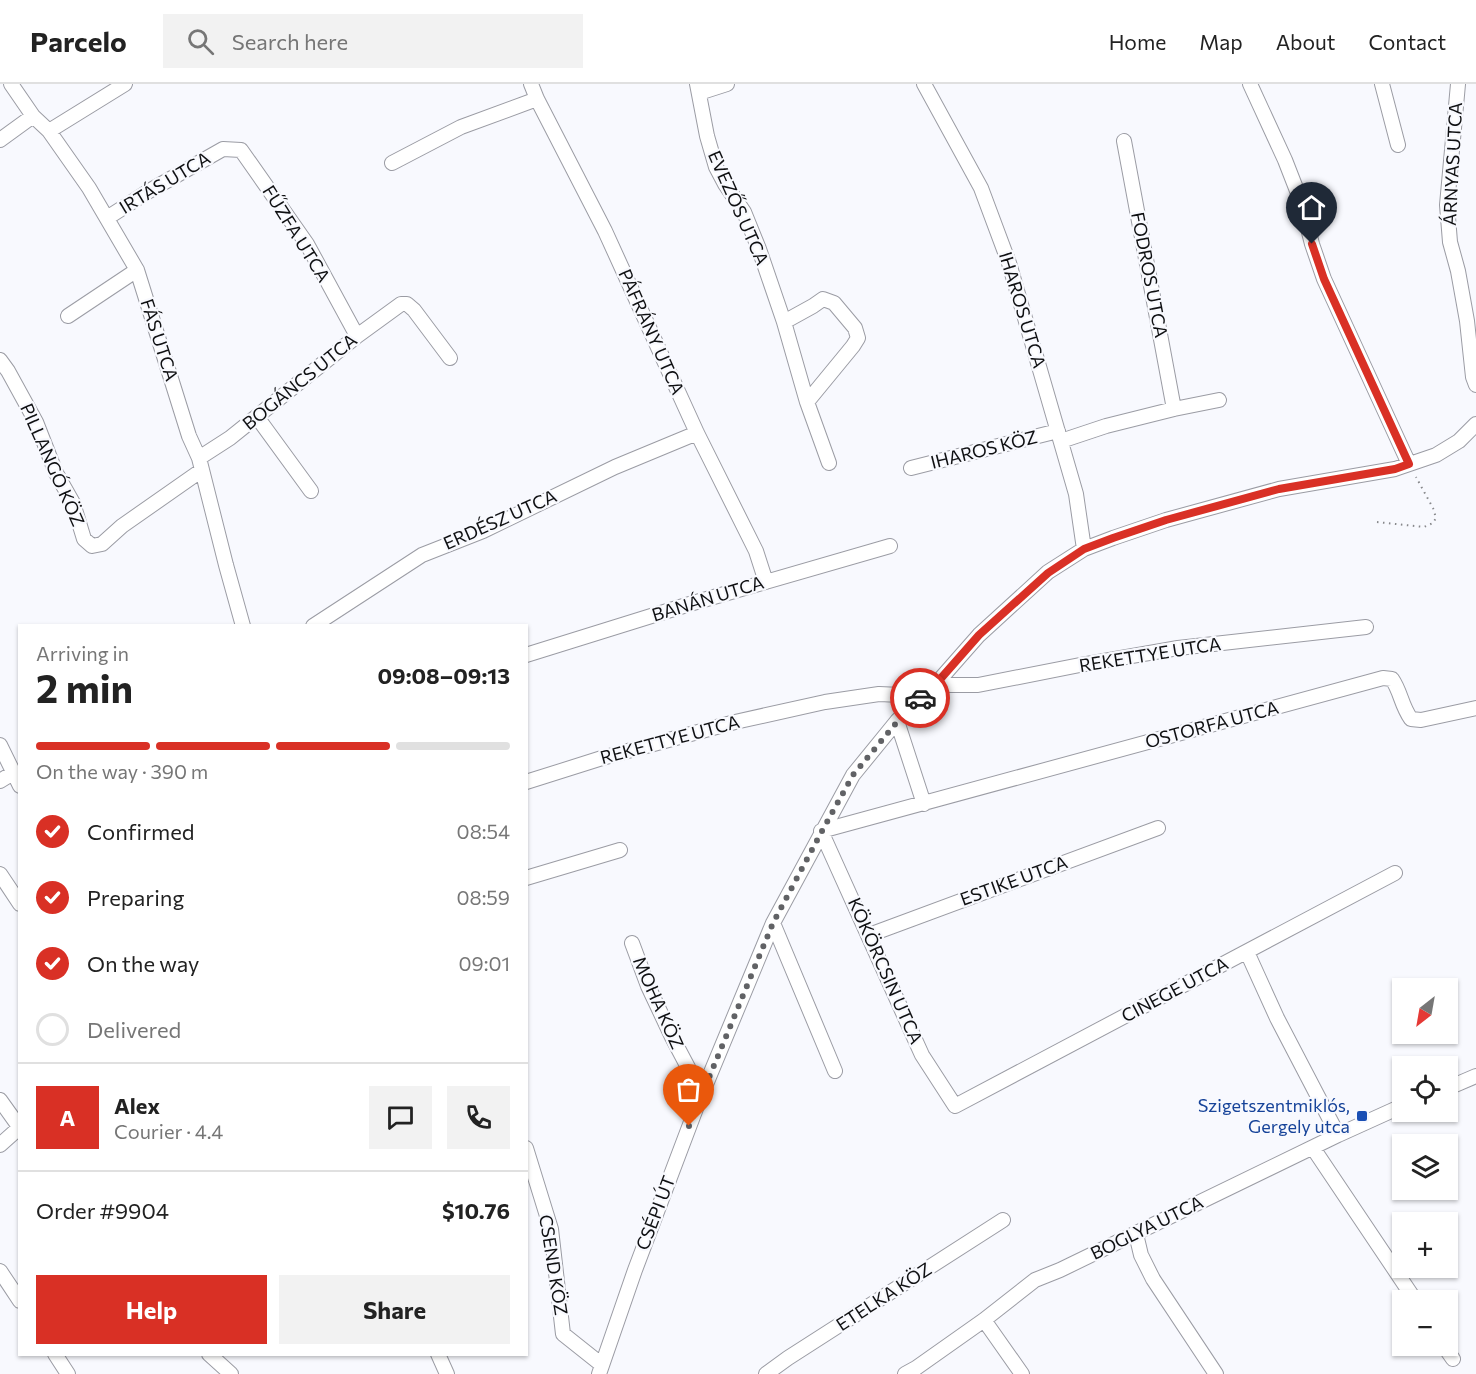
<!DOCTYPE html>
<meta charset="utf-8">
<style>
:root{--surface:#fff;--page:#f2f2f2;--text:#222;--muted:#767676;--line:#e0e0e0;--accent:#d93025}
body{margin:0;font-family:Commissioner,sans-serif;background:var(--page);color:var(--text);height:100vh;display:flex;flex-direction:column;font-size:22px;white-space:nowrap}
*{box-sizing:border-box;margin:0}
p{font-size:20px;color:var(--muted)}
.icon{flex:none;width:33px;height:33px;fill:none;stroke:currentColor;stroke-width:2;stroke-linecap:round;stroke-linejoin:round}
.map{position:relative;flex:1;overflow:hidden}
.details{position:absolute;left:18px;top:540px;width:510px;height:732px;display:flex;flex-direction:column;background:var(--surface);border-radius:0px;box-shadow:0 2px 4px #0004}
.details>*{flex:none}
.needle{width:39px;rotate:211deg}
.fabs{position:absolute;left:1392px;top:894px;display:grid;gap:12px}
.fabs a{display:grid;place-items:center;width:66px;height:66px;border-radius:0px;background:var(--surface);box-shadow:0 2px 4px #0004;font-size:30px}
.pin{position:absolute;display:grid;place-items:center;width:51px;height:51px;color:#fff;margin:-62px -26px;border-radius:50% 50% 50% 0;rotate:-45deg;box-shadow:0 0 6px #0007}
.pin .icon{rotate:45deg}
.courier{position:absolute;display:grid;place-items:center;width:60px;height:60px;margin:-30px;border:4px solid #d93025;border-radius:50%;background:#fff;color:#222;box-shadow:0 2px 8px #0007}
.overview em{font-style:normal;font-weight:700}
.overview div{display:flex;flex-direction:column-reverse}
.overview{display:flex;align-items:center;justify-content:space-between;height:102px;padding:0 18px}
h1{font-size:39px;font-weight:700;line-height:45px}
.bar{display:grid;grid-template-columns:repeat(4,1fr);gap:9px 6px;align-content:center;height:72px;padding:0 18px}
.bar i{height:8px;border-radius:4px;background:var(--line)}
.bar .on{background:var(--accent)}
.bar p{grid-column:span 4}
.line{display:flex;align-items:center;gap:15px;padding:0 18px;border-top:2px solid var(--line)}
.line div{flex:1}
.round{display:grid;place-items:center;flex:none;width:63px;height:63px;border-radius:0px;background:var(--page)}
ol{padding:0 18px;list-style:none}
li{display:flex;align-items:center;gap:18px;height:66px}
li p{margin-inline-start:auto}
li .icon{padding:6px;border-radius:50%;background:var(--accent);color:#fff;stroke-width:4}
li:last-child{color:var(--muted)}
li i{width:33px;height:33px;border:3px solid var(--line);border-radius:50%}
.primary-button{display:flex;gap:12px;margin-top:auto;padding:12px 18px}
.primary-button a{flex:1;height:69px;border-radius:0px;background:var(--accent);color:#fff;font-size:24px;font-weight:700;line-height:69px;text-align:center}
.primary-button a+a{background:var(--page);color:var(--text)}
header{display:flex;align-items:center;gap:36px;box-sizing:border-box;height:84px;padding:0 30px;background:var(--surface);border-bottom:2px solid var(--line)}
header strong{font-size:28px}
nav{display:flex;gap:33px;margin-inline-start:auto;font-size:21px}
.search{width:420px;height:54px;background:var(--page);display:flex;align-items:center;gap:15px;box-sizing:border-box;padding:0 21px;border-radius:0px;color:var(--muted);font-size:22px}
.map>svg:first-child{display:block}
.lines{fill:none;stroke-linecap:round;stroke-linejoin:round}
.minor-casing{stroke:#9b9ca4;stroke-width:16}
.path{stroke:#87888b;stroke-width:2;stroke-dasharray:1.5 4.5;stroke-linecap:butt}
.minor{stroke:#fff;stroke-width:14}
.done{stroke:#616265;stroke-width:6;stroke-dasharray:0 10.8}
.route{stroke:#d93025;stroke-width:8}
.transit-dot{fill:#1a4fb4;stroke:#f8f9fe;stroke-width:2}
.labels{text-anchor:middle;stroke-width:4.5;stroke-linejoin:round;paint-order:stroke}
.street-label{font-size:18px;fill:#0f1012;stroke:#f8f9fe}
.transit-label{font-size:18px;fill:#164399;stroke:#f8f9fe;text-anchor:end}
</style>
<header>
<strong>Parcelo</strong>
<div class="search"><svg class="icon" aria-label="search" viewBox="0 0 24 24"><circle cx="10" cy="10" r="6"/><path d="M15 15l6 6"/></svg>Search here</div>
<nav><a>Home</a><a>Map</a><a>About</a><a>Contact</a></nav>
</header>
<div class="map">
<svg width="1476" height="1290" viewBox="0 0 1476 1290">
<rect width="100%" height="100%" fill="#f8f9fe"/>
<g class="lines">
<defs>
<path id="minor" d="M 11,0 L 33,32 L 49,47 L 89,104 L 137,186 L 189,352 L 199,374 L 226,481 L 243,542
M 531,0 L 537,15 L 605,147 L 697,349 L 756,467 L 766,498
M 697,0 L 707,52 L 716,83 L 725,100 L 744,128 L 759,165 L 784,238 L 807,318 L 829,379
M 924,0 L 981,104 L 1009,179 L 1076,410 L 1084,465
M 1250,0 L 1285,76 L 1301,117 L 1312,160 L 1324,195 L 1409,380
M 1382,0 L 1398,61
M 1458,0 L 1447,121 L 1450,158 L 1458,187 L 1467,237 L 1473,293 L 1476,301
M 699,9 L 727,0
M 49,47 L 125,0
M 0,56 L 33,32
M 1124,57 L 1174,325
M 392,79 L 461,43 L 537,15
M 107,134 L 149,107 L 223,65 L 241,66 L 307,160 L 357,252
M 68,232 L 137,186
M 784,238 L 813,222 L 823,215 L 834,219 L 855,244 L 858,254 L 853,262 L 807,318
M 0,276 L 8,287 L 36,338 L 56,389 L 73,419 L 84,455 L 92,462 L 102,460 L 122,442 L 202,386
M 257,333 L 311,407
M 1061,357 L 1106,342 L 1174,325 L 1219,316
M 199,374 L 230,354 L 357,252 L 401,220 L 407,220 L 414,226 L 450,274
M 911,384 L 1058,347
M 313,542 L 422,471 L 483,447 L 615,383 L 697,349
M 526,571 L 693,519 L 890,462
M 935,601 L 978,601 L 1080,581 L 1178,564 L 1366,543
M 897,637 L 924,720
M 0,661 L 20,702
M 0,697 L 13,689
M 526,698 L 602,674 L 735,638 L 825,618 L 879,610 L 922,612
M 1395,789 L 955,1022 L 922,971 L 821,747 L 1383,594 L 1392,595 C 1401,608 1401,621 1411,635 L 1421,636 L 1476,624
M 0,790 L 20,820
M 526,794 L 620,766
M 773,839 L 835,987
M 869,851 L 1158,744
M 632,859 L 648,902 L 672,953 L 702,1010
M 1247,868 L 1277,934 L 1338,1051
M 1448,1004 L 1476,992
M 0,1016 L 20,1044
M 0,1061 L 19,1044
M 526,1064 L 551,1145 L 563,1250 L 602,1281
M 1313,1064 L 1415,1216
M 1136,1150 L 1141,1171 L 1153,1195 L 1216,1290
M 0,1187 L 20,1217
M 984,1236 L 1022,1290
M 1444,1262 L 1453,1275
M 55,1270 L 68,1290
M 209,1270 L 231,1290
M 438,1270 L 447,1290
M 599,1290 L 635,1186 L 697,1022 L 773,839 L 853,691 L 897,637 L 922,612 L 935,601 L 979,551 L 1048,488 L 1084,465 L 1113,454 L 1166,436 L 1279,405 L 1395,385 L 1436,371 L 1459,357 L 1476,340
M 766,1290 L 788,1274 L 1003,1136
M 905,1290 L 916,1284 L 984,1236 L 1035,1196 L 1060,1186 L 1338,1051 L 1402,1022"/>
</defs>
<!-- minor casing -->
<use href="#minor" class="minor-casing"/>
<!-- path -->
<path class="path" d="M 1377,438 L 1424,443 L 1433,439 L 1436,434 L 1433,424 L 1416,393"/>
<!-- minor -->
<use href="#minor" class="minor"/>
</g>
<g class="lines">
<!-- done -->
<path class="done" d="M 689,1042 L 773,839 L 822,747 L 853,691 L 897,638 L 920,614"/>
<!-- route -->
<path class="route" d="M 920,614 L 935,601 L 979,551 L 1048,489 L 1084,465 L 1113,454 L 1166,436 L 1279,405 L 1395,385 L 1409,380 L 1324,195 L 1312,160"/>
</g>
<!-- markers -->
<rect class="transit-dot" x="1356" y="1026" width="12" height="12" rx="3"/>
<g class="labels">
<!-- street labels -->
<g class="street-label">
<text transform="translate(1453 80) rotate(-87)" y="6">ÁRNYAS UTCA</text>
<text transform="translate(165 99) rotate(-31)" y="6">IRTÁS UTCA</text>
<text transform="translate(738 124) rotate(66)" y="6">EVEZŐS UTCA</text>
<text transform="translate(296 150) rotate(58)" y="6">FŰZFA UTCA</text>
<text transform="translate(1149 191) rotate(79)" y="6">FODROS UTCA</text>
<text transform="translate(1022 226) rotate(73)" y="6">IHAROS UTCA</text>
<text transform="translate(651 248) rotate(66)" y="6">PÁFRÁNY UTCA</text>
<text transform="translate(159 256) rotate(72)" y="6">FÁS UTCA</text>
<text transform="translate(300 298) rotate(-39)" y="6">BOGÁNCS UTCA</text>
<text transform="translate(984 366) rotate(-14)" y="6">IHAROS KÖZ</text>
<text transform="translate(52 381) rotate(66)" y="6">PILLANGÓ KÖZ</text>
<text transform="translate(500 436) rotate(-24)" y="6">ERDÉSZ UTCA</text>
<text transform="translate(708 515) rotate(-17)" y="6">BANÁN UTCA</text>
<text transform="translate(1150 571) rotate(-9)" y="6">REKETTYE UTCA</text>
<text transform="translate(1212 641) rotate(-15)" y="6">OSTORFA UTCA</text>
<text transform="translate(670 656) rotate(-15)" y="6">REKETTYE UTCA</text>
<text transform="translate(1014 797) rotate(-20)" y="6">ESTIKE UTCA</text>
<text transform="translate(885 887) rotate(66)" y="6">KÖKÖRCSIN UTCA</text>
<text transform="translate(1175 906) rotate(-28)" y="6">CINEGE UTCA</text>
<text transform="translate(658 919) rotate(66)" y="6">MOHA KÖZ</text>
<text transform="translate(656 1129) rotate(-69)" y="6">CSÉPI ÚT</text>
<text transform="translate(1147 1144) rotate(-26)" y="6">BOGLYA UTCA</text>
<text transform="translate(553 1181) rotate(81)" y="6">CSEND KÖZ</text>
<text transform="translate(884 1213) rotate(-33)" y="6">ETELKA KÖZ</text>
</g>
<!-- transit labels -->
<g class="transit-label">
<text x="1350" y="1028">Szigetszentmiklós,<tspan x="1350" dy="21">Gergely utca</tspan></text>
</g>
</g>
</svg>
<div class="fabs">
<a><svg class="needle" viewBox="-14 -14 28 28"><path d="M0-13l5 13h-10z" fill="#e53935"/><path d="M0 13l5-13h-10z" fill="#767676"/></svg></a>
<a><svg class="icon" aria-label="locate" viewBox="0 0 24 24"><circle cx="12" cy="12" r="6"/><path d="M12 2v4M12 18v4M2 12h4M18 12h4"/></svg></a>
<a><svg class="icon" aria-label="layers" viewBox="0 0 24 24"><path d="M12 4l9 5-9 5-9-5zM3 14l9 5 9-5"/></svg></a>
<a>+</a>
<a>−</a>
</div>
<div class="pin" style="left:689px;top:1042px;background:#ea580c"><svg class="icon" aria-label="bag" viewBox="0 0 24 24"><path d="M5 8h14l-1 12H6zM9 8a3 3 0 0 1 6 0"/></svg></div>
<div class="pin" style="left:1312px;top:160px;background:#1f2937"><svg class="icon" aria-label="home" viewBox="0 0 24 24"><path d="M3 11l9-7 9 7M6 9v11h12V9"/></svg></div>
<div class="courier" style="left:920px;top:614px"><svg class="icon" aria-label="car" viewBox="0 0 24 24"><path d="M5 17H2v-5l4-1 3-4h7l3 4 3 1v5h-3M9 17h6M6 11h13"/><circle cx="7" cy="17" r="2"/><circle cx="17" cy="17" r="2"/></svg></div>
<section class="details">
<div class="overview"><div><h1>2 min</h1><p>Arriving in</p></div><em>09:08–09:13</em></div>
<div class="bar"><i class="on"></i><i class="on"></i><i class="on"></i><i></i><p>On the way · 390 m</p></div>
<ol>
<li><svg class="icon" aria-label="check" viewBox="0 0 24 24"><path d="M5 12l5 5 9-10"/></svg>Confirmed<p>08:54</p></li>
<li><svg class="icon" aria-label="check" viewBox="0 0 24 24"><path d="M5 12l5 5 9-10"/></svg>Preparing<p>08:59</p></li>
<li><svg class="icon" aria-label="check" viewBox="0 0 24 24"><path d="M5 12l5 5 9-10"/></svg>On the way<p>09:01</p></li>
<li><i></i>Delivered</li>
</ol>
<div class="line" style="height:108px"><b class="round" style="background:var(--accent);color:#fff">A</b><div><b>Alex</b><p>Courier · 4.4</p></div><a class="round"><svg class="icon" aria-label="chat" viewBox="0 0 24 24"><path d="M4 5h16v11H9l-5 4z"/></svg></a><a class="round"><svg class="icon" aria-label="phone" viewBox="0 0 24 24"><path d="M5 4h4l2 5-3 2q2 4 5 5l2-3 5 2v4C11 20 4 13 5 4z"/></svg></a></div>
<div class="line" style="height:78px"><div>Order #9904</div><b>$10.76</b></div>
<div class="primary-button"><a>Help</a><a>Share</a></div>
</section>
</div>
